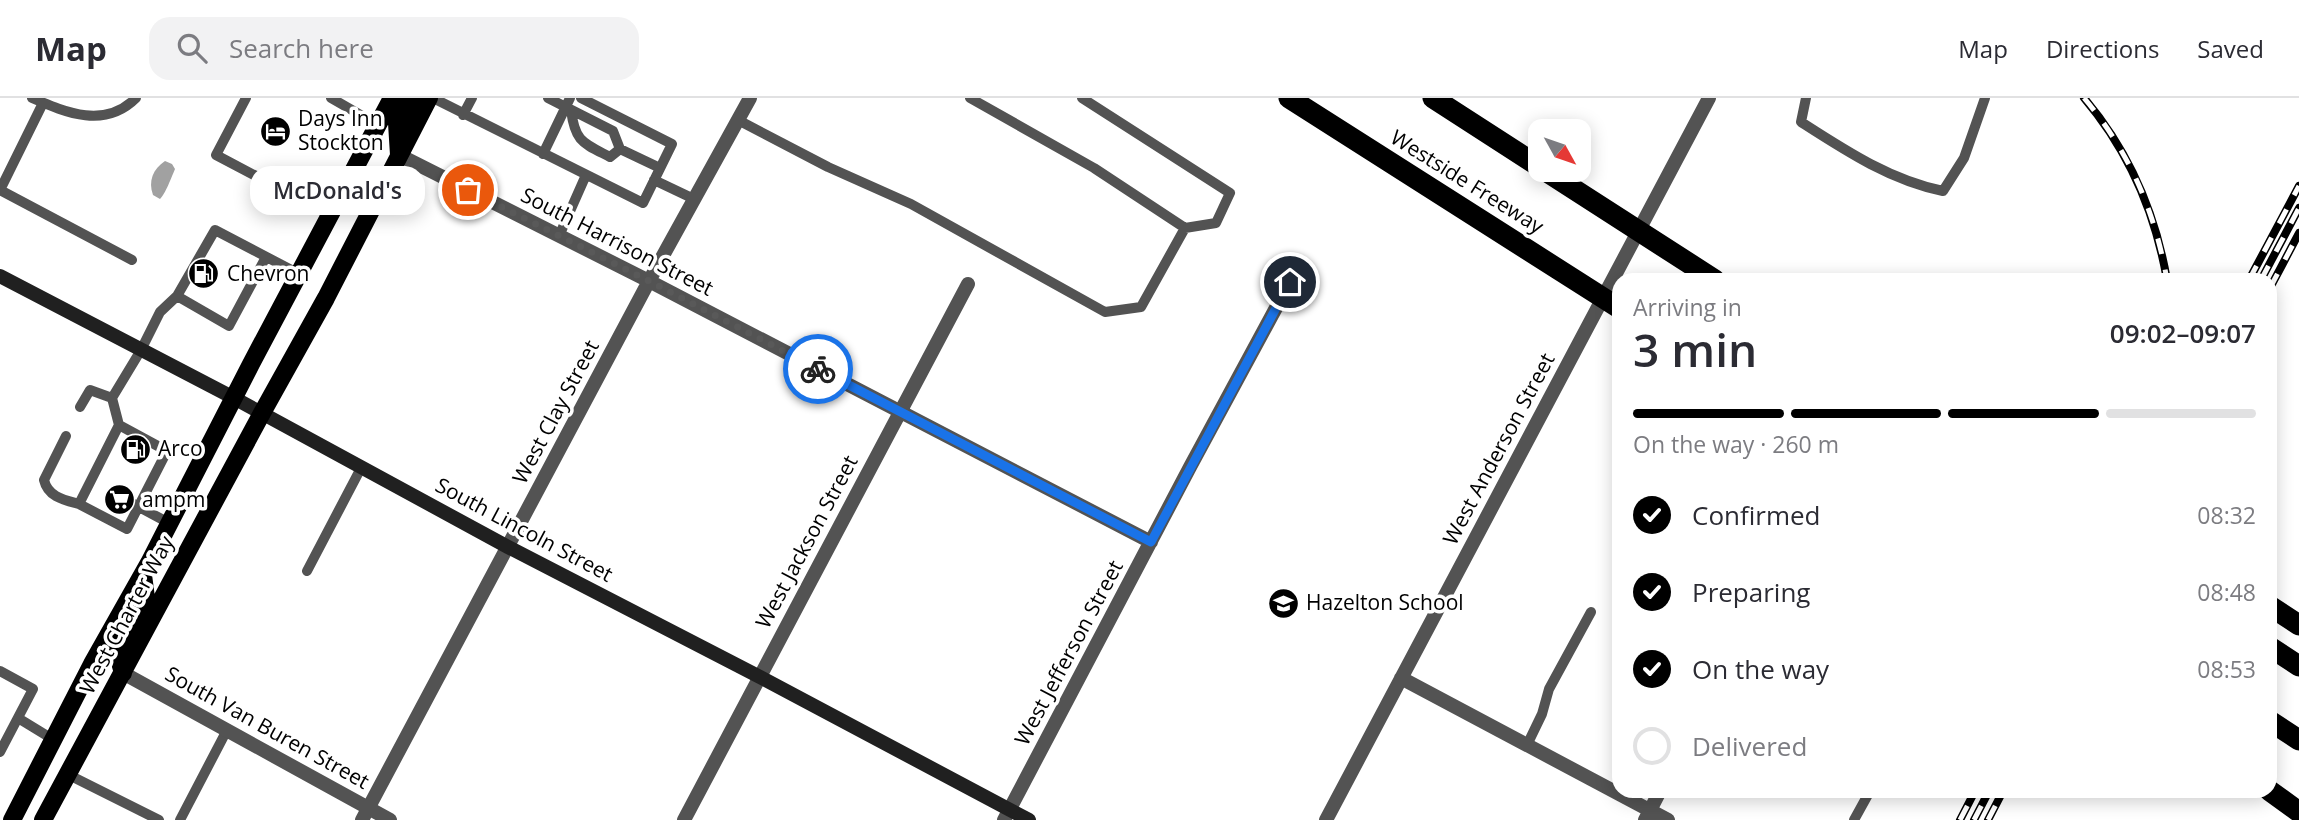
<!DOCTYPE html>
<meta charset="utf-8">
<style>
:root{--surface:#fff;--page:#f2f2f3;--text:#2b2b33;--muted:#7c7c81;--line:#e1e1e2;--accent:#000}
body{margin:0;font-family:"Open Sans",sans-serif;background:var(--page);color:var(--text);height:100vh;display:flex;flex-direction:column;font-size:26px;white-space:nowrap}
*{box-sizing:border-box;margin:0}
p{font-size:23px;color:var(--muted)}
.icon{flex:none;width:38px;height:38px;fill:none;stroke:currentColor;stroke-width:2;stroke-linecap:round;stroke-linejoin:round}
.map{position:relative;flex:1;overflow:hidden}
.details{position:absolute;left:1612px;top:175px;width:665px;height:525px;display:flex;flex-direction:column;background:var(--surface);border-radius:21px;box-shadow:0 4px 18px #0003}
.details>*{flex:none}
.needle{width:46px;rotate:130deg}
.buttons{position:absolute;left:1528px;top:21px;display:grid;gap:14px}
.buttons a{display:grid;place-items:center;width:63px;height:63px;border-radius:14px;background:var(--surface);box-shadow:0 4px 18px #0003;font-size:35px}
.pin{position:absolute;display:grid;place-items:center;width:60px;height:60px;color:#fff;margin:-30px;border:4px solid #fff;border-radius:50%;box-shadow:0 2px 7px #0007}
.courier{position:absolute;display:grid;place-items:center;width:70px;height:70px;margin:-35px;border:5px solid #1a73e8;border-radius:50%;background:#fff;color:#222;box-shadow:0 2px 9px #0007}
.bubble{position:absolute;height:49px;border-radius:21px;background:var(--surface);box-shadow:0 4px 18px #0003;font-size:23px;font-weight:600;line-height:49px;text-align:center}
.overview em{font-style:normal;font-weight:600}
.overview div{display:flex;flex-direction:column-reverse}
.overview{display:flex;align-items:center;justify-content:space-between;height:119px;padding:0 21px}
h1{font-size:46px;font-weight:600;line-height:52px}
.bar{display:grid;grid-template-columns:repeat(4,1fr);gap:10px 7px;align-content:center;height:84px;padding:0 21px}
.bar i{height:9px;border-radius:5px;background:var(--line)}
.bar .active{background:var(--accent)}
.bar p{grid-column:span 4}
ol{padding:0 21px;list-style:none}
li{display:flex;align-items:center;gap:21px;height:77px}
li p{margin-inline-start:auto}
li .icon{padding:7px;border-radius:50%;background:var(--accent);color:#fff;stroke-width:4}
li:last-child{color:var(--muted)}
li i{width:38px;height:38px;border:4px solid var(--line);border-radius:50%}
header{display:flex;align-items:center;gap:42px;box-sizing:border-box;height:98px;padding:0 35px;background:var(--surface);border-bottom:2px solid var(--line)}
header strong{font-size:33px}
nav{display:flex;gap:38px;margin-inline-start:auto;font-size:24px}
.search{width:490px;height:63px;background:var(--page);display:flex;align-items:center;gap:18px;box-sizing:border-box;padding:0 24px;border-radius:21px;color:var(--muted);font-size:26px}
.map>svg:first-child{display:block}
.water{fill:#a1a1a1}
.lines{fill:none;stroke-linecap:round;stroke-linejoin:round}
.lane{stroke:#535353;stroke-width:10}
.street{stroke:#535353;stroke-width:14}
.secondary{stroke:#202020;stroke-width:14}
.primary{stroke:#000;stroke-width:18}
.highway{stroke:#000;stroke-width:21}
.rail-casing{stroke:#000;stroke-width:8}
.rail{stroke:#fff;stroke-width:5;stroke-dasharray:16;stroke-linecap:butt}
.done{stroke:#595959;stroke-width:7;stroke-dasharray:0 12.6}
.route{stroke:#1a73e8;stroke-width:9}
.labels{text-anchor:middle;stroke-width:7;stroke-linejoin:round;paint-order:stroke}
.poi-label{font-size:21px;fill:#000;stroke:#fff;text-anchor:start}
.street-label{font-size:21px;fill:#000;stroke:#fff}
</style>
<header>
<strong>Map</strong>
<div class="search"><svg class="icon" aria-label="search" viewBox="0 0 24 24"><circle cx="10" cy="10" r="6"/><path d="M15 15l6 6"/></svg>Search here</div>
<nav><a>Map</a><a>Directions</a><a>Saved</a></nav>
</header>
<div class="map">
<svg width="2299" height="722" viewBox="0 0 2299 722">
<rect width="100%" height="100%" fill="#fff"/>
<!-- water -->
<path class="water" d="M 165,63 L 172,66 L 175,71 C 172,78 165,97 160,101 L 153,97 C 148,83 153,71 165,63 Z"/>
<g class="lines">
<!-- lane -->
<path class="lane" d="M 32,0 C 67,15 105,31 136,0
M 246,0 L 216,57 L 330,117
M 331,0 L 378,27
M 433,0 L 643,105 L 672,46 L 581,0
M 548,0 L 613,33 L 620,51 L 660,70
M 970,0 L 1094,70 L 1185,130
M 1806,0 L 1801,24 C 1846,53 1890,82 1943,93 L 1964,60 L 1985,0
M 571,12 C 575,44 583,45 610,59 L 620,51
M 463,17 L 472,0
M 738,22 L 828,69 L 911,106 L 1105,214 L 1141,209 L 1185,130 L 1216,125 L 1230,95 L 1082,0
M 543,56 L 570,0
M 654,82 L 694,101
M 0,92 L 132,162
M 0,92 L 43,5
M 559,138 L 586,77
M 177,198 L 229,228 L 266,159
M 80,309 L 90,292 L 112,300
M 119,327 L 79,406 L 127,431 L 167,353 L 119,327 L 112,300 L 141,252 L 160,214 L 177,198 L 215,132 L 299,176
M 66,338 L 44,382 C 48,399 64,402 79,406
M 126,402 L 169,425
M 307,473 L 361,370
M 0,573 L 33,591 L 0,654
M 18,620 L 54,642
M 1527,647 L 1542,616 L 1549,591 L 1591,514
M 67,676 L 159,722
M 180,722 L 227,632
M 1854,722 L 1870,693"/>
<!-- street -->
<path class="street" d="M 399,57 L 649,183 L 1151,444
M 123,575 L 390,722
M 1401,580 L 1668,722
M 362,722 L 649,183 L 750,0
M 684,722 L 968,186
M 1004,722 L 1190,369 L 1290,184
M 1326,722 L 1709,0
M 1645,722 L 1660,693"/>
<!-- secondary -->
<path class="secondary" d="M 0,178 L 234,300 L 508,449 L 760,579 L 1029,722"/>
<!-- primary -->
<path class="primary" d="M 399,57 L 397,25 L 411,0
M 123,575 L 118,557 L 146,500 L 143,477
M 12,722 L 92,566 L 149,465 L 251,266 L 392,0
M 43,722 L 262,315 L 326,200 L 429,0"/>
<!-- highway -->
<path class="highway" d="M 1289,0 L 1619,210
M 1433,0 L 1540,69
M 1544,72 L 1715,182
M 2270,508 L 2299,527
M 2270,549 L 2299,568
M 2270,623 L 2299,642
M 2270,693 L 2299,714"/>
<defs>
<path id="rail" d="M 2084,0 C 2129,53 2155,113 2167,182
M 2249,182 L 2299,88
M 2261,182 L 2299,110
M 2270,190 L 2299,135
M 1960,722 L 1975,693
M 1974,722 L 1989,693
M 1988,722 L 2003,693"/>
</defs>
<!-- rail casing -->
<use href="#rail" class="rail-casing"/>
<!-- rail -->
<use href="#rail" class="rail"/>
</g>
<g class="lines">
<!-- done -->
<path class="done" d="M 468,92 L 649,183 L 818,271"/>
<!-- route -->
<path class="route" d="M 818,271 L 1151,444 L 1290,184"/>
</g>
<!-- icons -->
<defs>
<symbol id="hotel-disc" viewBox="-11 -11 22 22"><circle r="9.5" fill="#000" stroke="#fff"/><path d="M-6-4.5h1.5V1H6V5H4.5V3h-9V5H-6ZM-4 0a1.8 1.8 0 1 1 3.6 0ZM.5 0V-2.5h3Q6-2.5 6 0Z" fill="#fff"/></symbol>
<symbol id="fuel-disc" viewBox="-11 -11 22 22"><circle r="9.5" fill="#000" stroke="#fff"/><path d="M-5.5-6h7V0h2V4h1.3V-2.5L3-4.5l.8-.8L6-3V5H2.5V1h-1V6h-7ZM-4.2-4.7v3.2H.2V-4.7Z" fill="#fff"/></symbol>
<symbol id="supermarket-disc" viewBox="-11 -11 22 22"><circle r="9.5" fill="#000" stroke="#fff"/><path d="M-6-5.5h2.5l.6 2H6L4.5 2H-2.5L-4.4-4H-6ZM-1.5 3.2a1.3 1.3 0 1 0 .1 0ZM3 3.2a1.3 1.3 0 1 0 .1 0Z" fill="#fff"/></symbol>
<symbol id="school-disc" viewBox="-11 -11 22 22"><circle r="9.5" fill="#000" stroke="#fff"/><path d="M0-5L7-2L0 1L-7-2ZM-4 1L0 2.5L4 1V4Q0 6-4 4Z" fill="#fff"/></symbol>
</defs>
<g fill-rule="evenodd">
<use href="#hotel-disc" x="258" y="16" width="35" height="35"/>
<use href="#fuel-disc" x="186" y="158" width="35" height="35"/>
<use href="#fuel-disc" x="118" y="334" width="35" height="35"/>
<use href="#supermarket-disc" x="102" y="384" width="35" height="35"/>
<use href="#school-disc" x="1266" y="488" width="35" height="35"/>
</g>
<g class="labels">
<!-- poi labels -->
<g class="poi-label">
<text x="298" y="28">Days Inn<tspan x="298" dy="24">Stockton</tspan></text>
<text x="227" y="183">Chevron</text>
<text x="158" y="358">Arco</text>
<text x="142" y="409">ampm</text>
<text x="1306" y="512">Hazelton School</text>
</g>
<!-- street labels -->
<g class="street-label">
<text transform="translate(1467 84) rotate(32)" y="7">Westside Freeway</text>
<text transform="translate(617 144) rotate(27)" y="7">South Harrison Street</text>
<text transform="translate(556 314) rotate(-62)" y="7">West Clay Street</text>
<text transform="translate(1499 351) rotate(-62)" y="7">West Anderson Street</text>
<text transform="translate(524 432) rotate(28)" y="7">South Lincoln Street</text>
<text transform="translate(807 444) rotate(-62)" y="7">West Jackson Street</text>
<text transform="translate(127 517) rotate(-62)" y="7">West Charter Way</text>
<text transform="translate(1069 555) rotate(-62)" y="7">West Jefferson Street</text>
<text transform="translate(267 630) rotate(29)" y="7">South Van Buren Street</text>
</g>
</g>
</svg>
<div class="buttons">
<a><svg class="needle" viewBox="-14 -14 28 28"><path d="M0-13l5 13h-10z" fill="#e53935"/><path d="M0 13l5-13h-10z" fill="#7c7c81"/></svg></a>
</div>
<div class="pin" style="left:468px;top:92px;background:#ea580c"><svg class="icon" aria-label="bag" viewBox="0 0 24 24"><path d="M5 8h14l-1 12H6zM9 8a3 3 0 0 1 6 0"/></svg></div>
<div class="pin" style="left:1290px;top:184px;background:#1f2937"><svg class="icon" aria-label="home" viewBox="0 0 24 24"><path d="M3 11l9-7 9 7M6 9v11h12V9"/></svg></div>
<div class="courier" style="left:818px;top:271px"><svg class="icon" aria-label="bike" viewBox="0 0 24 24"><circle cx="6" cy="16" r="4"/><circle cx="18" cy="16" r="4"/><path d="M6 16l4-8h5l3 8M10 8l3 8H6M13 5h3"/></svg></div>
<div class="bubble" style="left:250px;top:68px;width:175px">McDonald's</div>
<section class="details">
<div class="overview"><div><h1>3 min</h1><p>Arriving in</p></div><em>09:02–09:07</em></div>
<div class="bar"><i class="active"></i><i class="active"></i><i class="active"></i><i></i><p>On the way · 260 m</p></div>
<ol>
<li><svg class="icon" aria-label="check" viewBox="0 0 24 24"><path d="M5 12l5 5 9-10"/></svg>Confirmed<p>08:32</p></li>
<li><svg class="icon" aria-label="check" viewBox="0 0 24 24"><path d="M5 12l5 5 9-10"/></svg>Preparing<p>08:48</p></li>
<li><svg class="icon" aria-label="check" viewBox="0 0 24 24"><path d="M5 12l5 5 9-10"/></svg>On the way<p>08:53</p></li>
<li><i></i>Delivered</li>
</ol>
</section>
</div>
